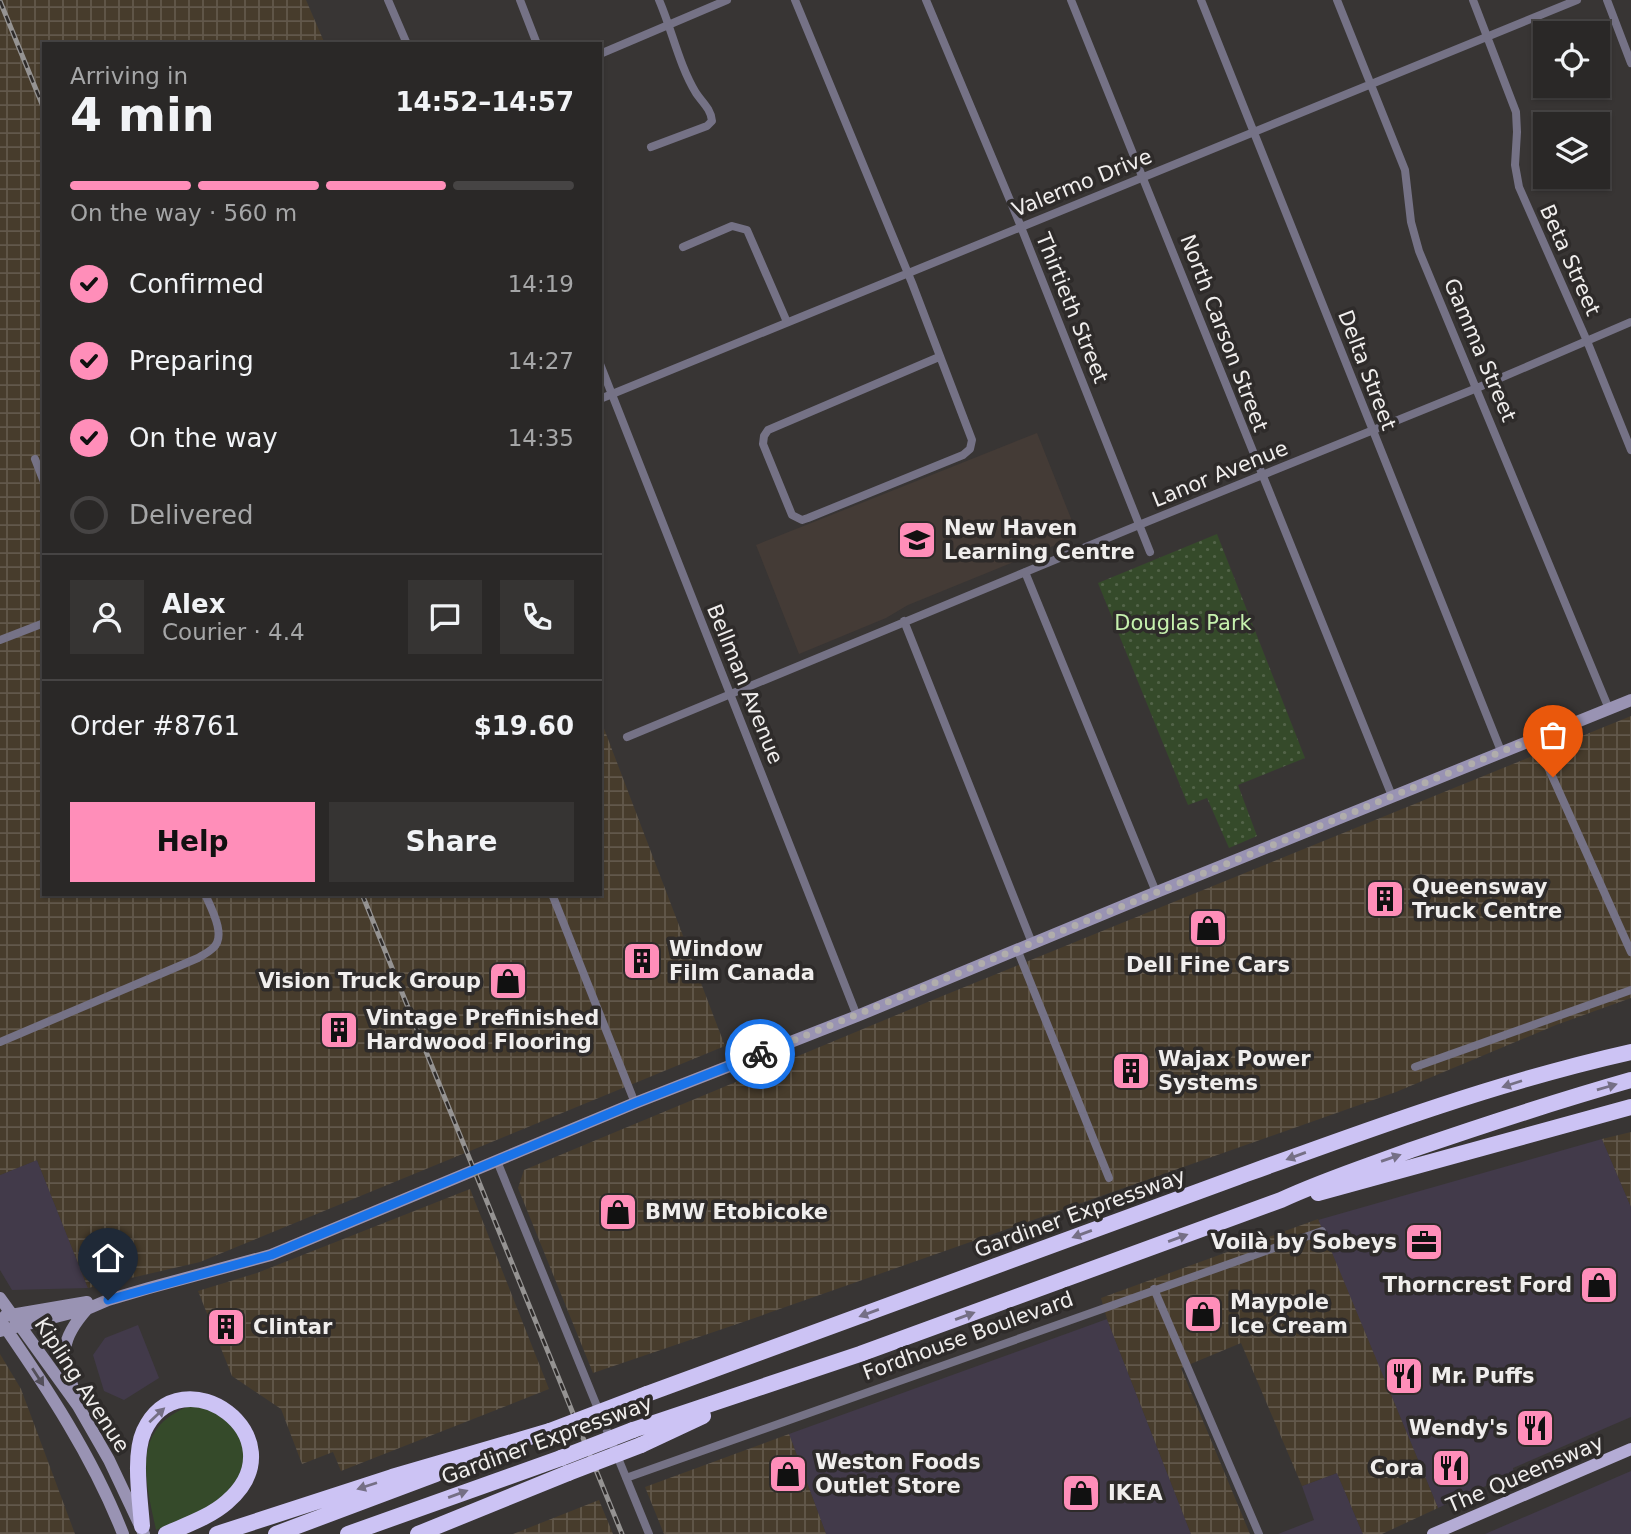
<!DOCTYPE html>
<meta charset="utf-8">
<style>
:root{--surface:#2a2827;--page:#363433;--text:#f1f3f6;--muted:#a5a6a7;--line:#464444;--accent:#ff8eb9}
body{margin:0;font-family:"DejaVu Sans",sans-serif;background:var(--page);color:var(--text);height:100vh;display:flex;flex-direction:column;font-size:26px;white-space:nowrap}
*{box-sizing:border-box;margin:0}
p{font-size:23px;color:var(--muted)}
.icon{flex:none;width:38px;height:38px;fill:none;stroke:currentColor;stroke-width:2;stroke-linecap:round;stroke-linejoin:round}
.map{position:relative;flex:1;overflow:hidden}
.drawer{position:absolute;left:42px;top:42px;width:560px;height:854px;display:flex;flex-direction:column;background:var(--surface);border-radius:0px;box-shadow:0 2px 5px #0004,0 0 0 2px var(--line)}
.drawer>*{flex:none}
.fabs{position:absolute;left:1533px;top:21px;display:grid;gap:14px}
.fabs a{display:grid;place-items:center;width:77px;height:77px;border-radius:0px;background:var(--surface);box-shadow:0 2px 5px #0004,0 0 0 2px var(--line);font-size:35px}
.pin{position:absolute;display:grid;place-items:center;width:60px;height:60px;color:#fff;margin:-72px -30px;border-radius:50% 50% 50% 0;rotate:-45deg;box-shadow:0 0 7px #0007}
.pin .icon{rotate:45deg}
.courier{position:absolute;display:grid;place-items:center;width:70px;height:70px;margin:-35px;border:5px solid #1a73e8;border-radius:50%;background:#fff;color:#222;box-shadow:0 2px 9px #0007}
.head em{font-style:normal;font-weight:600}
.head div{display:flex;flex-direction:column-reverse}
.head{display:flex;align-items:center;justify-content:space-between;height:119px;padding:0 28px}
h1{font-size:46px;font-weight:600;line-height:52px}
.bar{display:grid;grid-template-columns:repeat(4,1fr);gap:10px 7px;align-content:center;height:84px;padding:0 28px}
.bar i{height:9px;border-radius:5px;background:var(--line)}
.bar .current{background:var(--accent)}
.bar p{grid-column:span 4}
.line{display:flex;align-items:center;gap:18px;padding:0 28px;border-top:2px solid var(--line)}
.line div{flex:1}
.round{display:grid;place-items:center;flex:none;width:74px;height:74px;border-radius:0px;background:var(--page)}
ol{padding:0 28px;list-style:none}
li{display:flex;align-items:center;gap:21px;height:77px}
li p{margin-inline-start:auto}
li .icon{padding:7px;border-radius:50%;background:var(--accent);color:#111;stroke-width:4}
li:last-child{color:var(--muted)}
li i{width:38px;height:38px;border:4px solid var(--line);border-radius:50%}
.cta{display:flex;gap:14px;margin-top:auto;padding:14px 28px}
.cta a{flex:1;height:80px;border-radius:0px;background:var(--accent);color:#111;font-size:28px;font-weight:600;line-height:80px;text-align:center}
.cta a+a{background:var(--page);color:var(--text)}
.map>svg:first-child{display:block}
.commercial{fill:#423a4a}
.industrial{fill:url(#industrial-grid)}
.built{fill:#443b36}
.green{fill:#354a2a}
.park{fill:url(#park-dots)}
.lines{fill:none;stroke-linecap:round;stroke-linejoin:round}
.street{stroke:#757286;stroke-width:8}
.secondary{stroke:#9993b3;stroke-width:12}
.primary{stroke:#b4acd5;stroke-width:12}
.highway{stroke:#ccc3f4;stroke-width:16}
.rail-casing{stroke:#959392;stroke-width:5}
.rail{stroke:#2e2b2a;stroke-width:2.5;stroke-dasharray:8;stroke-linecap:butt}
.highway-bridge{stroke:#ccc3f4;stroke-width:16}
.oneway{fill:#756f85}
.oneway2{fill:#534f5a}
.done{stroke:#b0adac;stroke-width:7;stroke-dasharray:0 12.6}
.route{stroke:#1a73e8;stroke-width:9}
.labels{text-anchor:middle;stroke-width:7;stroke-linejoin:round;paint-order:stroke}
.street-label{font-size:21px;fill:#f0eeed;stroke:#2e2b2a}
.poi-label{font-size:21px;font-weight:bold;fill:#f0eeed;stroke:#2e2b2a;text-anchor:start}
.park-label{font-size:21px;fill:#c6f1ae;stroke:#2e2b2a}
</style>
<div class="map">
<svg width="1631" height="1534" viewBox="0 0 1631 1534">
<defs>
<pattern id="industrial-grid" width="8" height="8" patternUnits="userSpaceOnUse" patternTransform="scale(1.75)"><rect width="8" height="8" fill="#473c2c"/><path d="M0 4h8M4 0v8" fill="none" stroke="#62584b"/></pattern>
<pattern id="park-dots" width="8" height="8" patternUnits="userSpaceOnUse" patternTransform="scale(1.75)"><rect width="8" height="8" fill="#354a2a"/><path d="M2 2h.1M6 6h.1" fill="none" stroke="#536449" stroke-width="1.8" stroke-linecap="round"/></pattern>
</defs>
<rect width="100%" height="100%" fill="#383534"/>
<!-- commercial -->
<path class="commercial" d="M 1602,1139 L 1631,1207 L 1631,1417 L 1513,1468 L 1514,1473 L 1438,1508 L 1318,1220 Z
M 37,1160 L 88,1288 L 12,1290 L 0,1270 L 0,1175 Z
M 1107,1319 L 1191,1534 L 826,1534 L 789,1434 Z
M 138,1325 L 159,1378 L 124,1400 L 104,1391 L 93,1355 L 105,1338 Z
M 1631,1471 L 1631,1534 L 1485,1534 Z
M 1337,1473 L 1363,1534 L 1278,1534 L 1314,1520 L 1302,1486 Z"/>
<!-- industrial -->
<path class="industrial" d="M 0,0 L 306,0 L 325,44 L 44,44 L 44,894 L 600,894 L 600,718 L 725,1046 L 200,1262 L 88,1288 L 37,1160 L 0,1175 Z
M 1631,716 L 1631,998 L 1556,1025 L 1396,1092 L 746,1321 L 593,1373 L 518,1188 L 524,1170 L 935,999 Z
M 1631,1132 L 1631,1207 L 1602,1139 Z
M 470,1189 L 549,1389 L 341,1471 L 333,1452 L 302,1464 L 281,1409 L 232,1376 L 198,1291 L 257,1273 Z
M 1318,1219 L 1438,1508 L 1382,1534 L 1363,1534 L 1337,1473 L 1302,1486 L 1241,1343 L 1181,1368 L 1250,1534 L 1191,1534 L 1107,1319 L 1101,1298 Z
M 0,1354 L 21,1389 L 75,1534 L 0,1534 Z
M 789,1434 L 826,1534 L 664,1534 L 645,1487 Z
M 599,1500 L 613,1534 L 513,1534 Z"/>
<!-- built -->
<path class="built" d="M 1037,433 L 1078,536 L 908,605 L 886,618 L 799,654 L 756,545 Z"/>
<!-- green -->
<path class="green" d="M 187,1407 L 204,1407 L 233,1421 L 247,1451 L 236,1486 L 204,1512 L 156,1530 C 146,1482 130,1430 187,1407 Z"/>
<!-- park -->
<path class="park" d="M 1217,534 L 1305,758 L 1238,785 L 1257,836 L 1229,848 L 1207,798 L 1188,805 L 1098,583 Z"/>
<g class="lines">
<!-- street -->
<path class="street" d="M 388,0 L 407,44
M 520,0 L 537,44
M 795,0 L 912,283 L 972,440 L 970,449 L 963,455 L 808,518 L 802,520 L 792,515 L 763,444 L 764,436 L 768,430 L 939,357
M 926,0 L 1017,217 L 1150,552
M 1071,0 L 1392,796
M 1201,0 L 1501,751
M 1337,0 L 1405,170 L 1411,222 L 1419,251 L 1609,709
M 1473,0 L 1516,112 L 1517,132 L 1515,165 L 1519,187 L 1587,341 L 1631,450
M 1607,0 L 1631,63
M 600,54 L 727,0
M 651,147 L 707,126 L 712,121 C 711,109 702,102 696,93 C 679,65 672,30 659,0
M 683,247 L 732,226 L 747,230 L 787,322
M 600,364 L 857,1016
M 600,399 L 1577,0
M 35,459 L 44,482
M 1025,572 L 1156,892
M 904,621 L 1032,943
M 0,640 L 44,623
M 627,737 L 1139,525 L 1477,388 L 1631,322
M 1535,738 L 1631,952
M 552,894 L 635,1103
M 1017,949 L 1109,1178
M 0,1042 L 198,958 C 203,955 209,952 213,948 C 227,936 211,908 205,894
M 1415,1067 L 1631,990
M 497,1161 L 649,1534
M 1154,1289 L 1259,1534
M 626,1478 L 1322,1231"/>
<!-- secondary -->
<path class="secondary" d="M 0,1298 L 78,1406 L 109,1460 L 144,1534
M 5,1316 L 87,1302
M 0,1320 C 47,1388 93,1457 123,1534
M 0,1331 L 87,1309 L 108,1300 L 149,1288 L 271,1255 L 635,1103 L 857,1016 L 1142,898 L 1631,700
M 75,1395 C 63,1355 57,1343 87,1309"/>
<!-- primary -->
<path class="primary" d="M 1433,1534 L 1631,1449"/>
<!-- highway -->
<path class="highway" d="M 1318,1193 L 1631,1107
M 647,1394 C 845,1323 1040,1248 1238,1177 C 1367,1130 1497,1082 1631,1052
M 633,1430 L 860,1354 L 1281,1200 C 1324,1180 1368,1166 1411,1150 C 1484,1125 1557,1101 1631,1080
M 641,1445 L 703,1416
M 142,1526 C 140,1499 133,1455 144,1431 C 181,1352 302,1437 227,1502 C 210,1517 186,1525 166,1534
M 217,1534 L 392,1477 L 550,1431
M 276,1534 L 436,1474
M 348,1534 L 561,1458
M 418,1534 L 568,1473"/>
<defs>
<path id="rail" d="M 0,1 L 44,109
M 362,894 L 622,1534"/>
</defs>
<!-- rail casing -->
<use href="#rail" class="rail-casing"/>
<!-- rail -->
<use href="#rail" class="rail"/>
<!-- highway-bridge -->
<path class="highway-bridge" d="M 550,1431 L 647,1394
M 561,1458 L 633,1430
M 568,1473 L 641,1445"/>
</g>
<!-- one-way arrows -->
<defs><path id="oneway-solid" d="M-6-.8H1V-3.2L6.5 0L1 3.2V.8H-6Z" transform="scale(1.75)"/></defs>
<g class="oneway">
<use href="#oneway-solid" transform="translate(1512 1084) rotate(162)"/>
<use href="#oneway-solid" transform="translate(1607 1087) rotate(-16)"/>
<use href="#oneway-solid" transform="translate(1296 1156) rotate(160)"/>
<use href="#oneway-solid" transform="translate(1391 1158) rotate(-19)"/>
<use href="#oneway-solid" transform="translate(1082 1234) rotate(160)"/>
<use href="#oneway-solid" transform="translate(1178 1238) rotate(-20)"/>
<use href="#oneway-solid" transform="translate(869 1313) rotate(160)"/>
<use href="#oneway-solid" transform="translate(965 1316) rotate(-20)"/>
<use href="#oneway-solid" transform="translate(157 1415) rotate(-43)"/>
<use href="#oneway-solid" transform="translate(367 1486) rotate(162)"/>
<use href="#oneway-solid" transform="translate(458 1494) rotate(-20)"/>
</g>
<use class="oneway2" href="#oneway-solid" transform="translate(38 1377) rotate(57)"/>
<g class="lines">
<!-- done -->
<path class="done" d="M 760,1054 L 1535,738 L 1553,777"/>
<!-- route -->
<path class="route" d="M 108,1300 L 271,1255 L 635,1103 L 760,1054"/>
</g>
<!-- icons -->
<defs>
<symbol id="school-square" viewBox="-11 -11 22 22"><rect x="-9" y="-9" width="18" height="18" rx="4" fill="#ff8eb9" stroke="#2e2b2a"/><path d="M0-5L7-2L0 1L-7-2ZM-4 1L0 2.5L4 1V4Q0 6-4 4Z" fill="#111"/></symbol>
<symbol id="building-square" viewBox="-11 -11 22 22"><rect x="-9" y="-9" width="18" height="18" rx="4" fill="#ff8eb9" stroke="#2e2b2a"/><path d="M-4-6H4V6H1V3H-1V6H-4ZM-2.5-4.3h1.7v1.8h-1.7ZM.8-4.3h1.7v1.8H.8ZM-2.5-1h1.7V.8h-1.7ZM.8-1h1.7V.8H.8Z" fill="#111"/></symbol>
<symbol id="shop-square" viewBox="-11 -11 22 22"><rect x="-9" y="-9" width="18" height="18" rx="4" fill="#ff8eb9" stroke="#2e2b2a"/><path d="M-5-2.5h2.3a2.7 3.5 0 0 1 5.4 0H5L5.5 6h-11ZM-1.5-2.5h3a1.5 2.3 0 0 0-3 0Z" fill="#111"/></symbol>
<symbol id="office-square" viewBox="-11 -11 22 22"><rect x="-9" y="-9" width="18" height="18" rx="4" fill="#ff8eb9" stroke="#2e2b2a"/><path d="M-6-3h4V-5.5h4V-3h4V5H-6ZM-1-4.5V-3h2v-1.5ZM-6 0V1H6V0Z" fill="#111"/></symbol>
<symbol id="restaurant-square" viewBox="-11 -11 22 22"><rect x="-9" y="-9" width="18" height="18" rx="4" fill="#ff8eb9" stroke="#2e2b2a"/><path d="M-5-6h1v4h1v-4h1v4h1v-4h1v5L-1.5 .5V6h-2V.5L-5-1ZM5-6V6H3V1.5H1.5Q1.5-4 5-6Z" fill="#111"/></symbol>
</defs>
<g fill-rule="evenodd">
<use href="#school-square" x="895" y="518" width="44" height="44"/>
<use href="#building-square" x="1363" y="877" width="44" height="44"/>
<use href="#shop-square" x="1186" y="906" width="44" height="44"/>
<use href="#building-square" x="620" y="939" width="44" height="44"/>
<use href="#shop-square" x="486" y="959" width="44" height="44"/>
<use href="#building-square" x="317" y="1008" width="44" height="44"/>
<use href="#building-square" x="1109" y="1049" width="44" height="44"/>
<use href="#shop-square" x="596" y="1190" width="44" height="44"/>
<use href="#office-square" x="1402" y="1220" width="44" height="44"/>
<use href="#shop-square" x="1577" y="1263" width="44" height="44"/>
<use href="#shop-square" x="1181" y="1292" width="44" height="44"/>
<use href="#building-square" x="204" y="1305" width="44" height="44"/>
<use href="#restaurant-square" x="1382" y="1354" width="44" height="44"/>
<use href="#restaurant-square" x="1513" y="1406" width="44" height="44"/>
<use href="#restaurant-square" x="1429" y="1446" width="44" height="44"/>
<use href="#shop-square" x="766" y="1452" width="44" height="44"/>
<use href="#shop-square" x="1059" y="1471" width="44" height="44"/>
</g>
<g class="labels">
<!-- street labels -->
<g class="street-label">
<text transform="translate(1082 183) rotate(-22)" y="7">Valermo Drive</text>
<text transform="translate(1570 260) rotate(66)" y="7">Beta Street</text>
<text transform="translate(1072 308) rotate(68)" y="7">Thirtieth Street</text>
<text transform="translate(1224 333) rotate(69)" y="7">North Carson Street</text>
<text transform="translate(1480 350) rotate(67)" y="7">Gamma Street</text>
<text transform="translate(1367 370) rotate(69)" y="7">Delta Street</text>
<text transform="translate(1220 474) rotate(-22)" y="7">Lanor Avenue</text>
<text transform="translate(745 684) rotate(68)" y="7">Bellman Avenue</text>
<text transform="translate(1080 1213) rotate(-20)" y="7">Gardiner Expressway</text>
<text transform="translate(968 1336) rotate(-20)" y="7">Fordhouse Boulevard</text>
<text transform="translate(82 1385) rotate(57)" y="7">Kipling Avenue</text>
<text transform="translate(547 1440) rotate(-20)" y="7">Gardiner Expressway</text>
<text transform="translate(1525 1474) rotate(-23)" y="7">The Queensway</text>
</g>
<!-- poi labels -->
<g class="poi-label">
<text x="944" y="535">New Haven<tspan x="944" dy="24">Learning Centre</tspan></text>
<text x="1412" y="894">Queensway<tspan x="1412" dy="24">Truck Centre</tspan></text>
<text x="669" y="956">Window<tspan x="669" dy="24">Film Canada</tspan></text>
<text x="1208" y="972" text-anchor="middle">Dell Fine Cars</text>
<text x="481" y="988" text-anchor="end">Vision Truck Group</text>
<text x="366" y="1025">Vintage Prefinished<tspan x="366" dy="24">Hardwood Flooring</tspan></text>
<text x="1158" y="1066">Wajax Power<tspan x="1158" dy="24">Systems</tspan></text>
<text x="645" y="1219">BMW Etobicoke</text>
<text x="1397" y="1249" text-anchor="end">Voilà by Sobeys</text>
<text x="1572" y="1292" text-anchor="end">Thorncrest Ford</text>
<text x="1230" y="1309">Maypole<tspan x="1230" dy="24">Ice Cream</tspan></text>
<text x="253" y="1334">Clintar</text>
<text x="1431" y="1383">Mr. Puffs</text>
<text x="1508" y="1435" text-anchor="end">Wendy's</text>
<text x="815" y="1469">Weston Foods<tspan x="815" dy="24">Outlet Store</tspan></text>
<text x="1424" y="1475" text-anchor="end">Cora</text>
<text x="1108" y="1500">IKEA</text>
</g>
<!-- park labels -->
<g class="park-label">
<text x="1183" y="630">Douglas Park</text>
</g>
</g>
</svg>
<div class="fabs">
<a><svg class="icon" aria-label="locate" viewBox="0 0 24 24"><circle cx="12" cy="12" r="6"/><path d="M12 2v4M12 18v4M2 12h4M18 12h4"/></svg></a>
<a><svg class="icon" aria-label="layers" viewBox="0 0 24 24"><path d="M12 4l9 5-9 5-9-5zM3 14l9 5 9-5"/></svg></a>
</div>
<div class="pin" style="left:1553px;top:777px;background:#ea580c"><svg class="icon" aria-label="bag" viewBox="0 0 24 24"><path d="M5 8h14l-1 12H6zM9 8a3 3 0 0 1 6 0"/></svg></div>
<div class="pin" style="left:108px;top:1300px;background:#1f2937"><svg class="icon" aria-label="home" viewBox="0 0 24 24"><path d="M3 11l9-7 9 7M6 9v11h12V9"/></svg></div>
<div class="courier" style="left:760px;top:1054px"><svg class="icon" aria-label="bike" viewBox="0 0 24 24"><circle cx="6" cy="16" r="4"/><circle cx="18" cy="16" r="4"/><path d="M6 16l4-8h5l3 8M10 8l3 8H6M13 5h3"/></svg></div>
<section class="drawer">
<div class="head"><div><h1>4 min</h1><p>Arriving in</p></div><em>14:52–14:57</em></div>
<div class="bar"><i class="current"></i><i class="current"></i><i class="current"></i><i></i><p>On the way · 560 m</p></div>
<ol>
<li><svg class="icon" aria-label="check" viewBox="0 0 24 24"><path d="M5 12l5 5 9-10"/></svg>Confirmed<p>14:19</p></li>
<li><svg class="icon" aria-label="check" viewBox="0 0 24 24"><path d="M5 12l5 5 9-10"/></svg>Preparing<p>14:27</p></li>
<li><svg class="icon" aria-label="check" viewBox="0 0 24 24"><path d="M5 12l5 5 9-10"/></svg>On the way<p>14:35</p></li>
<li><i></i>Delivered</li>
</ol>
<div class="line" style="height:126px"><a class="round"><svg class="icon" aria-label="person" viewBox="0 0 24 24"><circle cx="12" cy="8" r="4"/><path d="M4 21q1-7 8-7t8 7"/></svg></a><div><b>Alex</b><p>Courier · 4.4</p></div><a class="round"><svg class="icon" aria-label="chat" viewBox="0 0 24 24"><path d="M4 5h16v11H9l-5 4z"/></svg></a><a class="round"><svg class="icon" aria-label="phone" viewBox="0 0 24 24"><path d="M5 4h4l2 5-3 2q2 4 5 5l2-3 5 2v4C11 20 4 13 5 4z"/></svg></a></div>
<div class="line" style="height:91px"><div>Order #8761</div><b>$19.60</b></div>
<div class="cta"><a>Help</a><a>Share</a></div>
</section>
</div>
